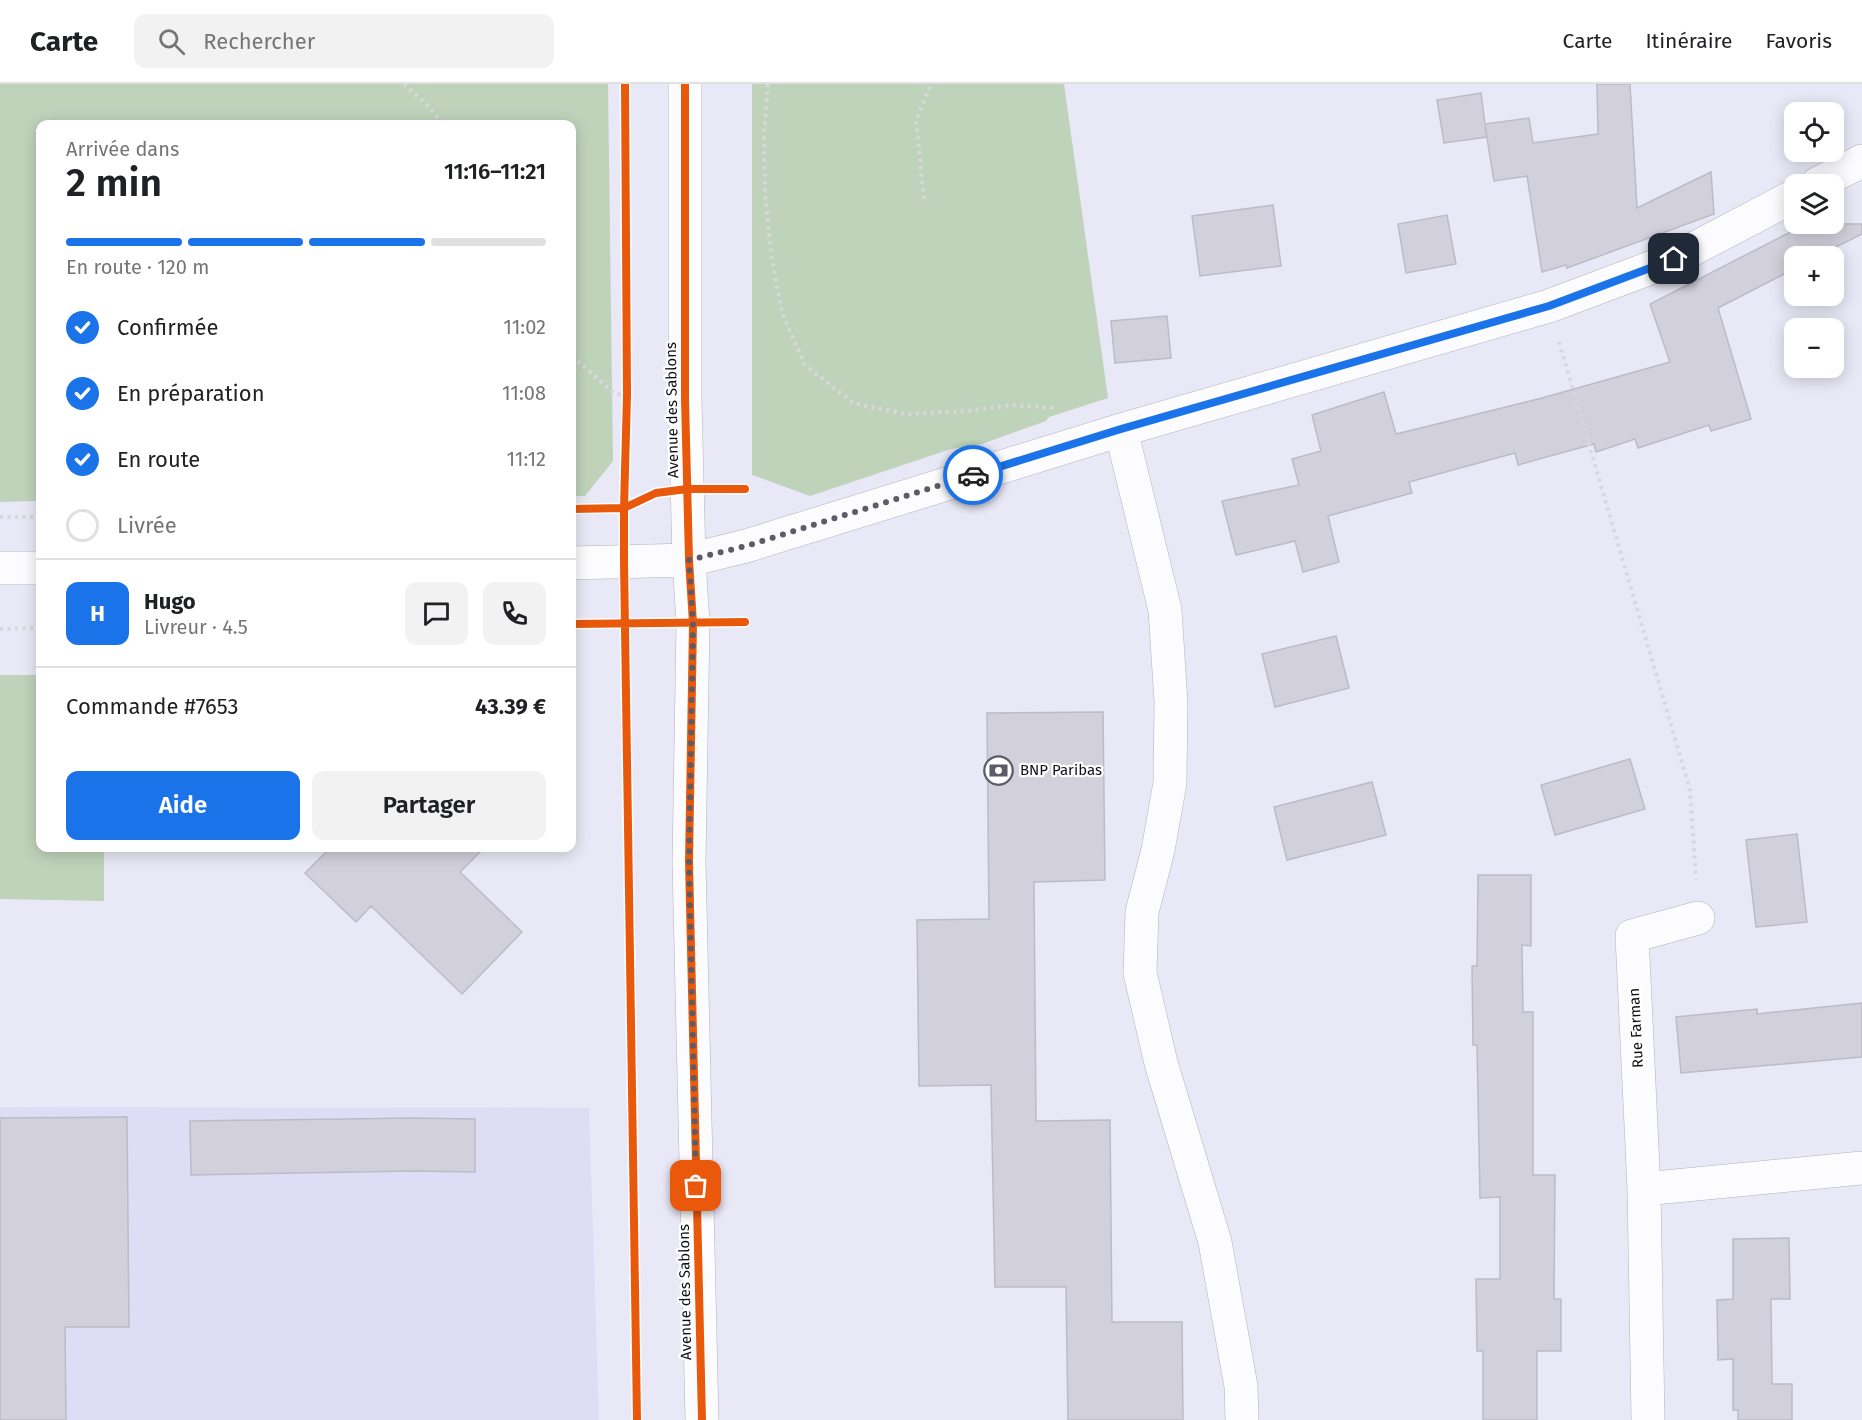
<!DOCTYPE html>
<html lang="fr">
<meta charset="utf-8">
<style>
:root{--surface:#fff;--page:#f2f2f2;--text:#202124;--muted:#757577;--line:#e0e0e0;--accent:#1a73e8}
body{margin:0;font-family:"Fira Sans",sans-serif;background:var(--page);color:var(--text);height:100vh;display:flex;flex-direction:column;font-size:22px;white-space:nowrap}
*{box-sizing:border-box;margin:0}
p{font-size:20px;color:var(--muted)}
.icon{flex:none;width:33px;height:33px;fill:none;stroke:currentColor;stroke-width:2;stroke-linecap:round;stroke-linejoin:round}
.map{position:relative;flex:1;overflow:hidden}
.sheet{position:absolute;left:36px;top:36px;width:540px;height:732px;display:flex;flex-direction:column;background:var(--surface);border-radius:12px;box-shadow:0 3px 15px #0003}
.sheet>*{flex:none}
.buttons{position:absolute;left:1784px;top:18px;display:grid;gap:12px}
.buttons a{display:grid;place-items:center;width:60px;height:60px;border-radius:12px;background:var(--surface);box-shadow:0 3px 15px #0003;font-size:30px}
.pin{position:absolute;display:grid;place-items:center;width:51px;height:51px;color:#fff;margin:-26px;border-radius:12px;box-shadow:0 3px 9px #0006}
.courier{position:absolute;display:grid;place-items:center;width:60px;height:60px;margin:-30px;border:4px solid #1a73e8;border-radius:50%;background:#fff;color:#222;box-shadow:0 2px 8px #0007}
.overview em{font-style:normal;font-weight:600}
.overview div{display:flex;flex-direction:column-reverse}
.overview{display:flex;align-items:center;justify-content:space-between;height:102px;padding:0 30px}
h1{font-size:39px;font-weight:600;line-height:45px}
.bar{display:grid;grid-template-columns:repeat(4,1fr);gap:9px 6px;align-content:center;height:72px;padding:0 30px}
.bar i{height:8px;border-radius:4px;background:var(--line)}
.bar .on{background:var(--accent)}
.bar p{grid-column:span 4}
.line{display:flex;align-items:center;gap:15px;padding:0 30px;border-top:2px solid var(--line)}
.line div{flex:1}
.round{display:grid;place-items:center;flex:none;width:63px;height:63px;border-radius:12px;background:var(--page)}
ol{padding:0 30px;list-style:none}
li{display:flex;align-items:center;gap:18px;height:66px}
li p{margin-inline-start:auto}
li .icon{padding:6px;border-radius:50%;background:var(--accent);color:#fff;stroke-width:4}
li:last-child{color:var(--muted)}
li i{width:33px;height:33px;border:3px solid var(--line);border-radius:50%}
.action{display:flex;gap:12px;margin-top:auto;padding:12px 30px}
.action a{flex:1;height:69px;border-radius:12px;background:var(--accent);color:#fff;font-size:24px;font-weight:600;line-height:69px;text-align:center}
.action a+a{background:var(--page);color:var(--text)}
header{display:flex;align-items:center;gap:36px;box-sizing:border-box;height:84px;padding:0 30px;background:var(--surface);border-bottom:2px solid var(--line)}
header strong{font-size:28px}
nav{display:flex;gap:33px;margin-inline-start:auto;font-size:21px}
.search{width:420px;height:54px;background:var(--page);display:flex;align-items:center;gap:15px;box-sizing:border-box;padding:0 21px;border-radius:12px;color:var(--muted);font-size:22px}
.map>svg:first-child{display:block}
.built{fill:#dfddf5}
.green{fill:#bfd3bb}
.building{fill:#d1d0db;stroke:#bcbbc7;stroke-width:1.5}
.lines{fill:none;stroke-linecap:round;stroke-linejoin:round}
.minor-casing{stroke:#b3b2bc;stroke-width:34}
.path{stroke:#d8d8dc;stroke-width:4;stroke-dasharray:3 4.5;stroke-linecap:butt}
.minor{stroke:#fcfcfe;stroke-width:33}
.cycleway-casing{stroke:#fff;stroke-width:11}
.cycleway{stroke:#e8590c;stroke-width:8}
.done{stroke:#5c5b66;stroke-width:6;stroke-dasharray:0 10.8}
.route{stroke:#1a73e8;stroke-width:8}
.labels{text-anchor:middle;stroke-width:4.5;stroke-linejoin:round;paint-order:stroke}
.street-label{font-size:15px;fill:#100f18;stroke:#fff}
.poi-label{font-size:15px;fill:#100f18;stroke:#fff;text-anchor:start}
</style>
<header>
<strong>Carte</strong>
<div class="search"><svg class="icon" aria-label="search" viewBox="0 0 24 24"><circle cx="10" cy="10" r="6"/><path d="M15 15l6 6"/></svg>Rechercher</div>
<nav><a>Carte</a><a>Itinéraire</a><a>Favoris</a></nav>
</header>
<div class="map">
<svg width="1862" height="1336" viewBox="0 0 1862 1336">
<rect width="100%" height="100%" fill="#e9e8f6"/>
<!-- built -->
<path class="built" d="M 0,1023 L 589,1024 L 599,1336 L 0,1336 Z"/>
<!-- green -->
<path class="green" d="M 0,0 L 608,0 L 613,377 L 585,412 L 572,412 L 572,40 L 40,40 L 40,417 L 0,418 Z
M 752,0 L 1064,0 L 1108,314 L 1049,333 L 1046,337 L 982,360 L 951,365 L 810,412 L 752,391 Z
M 0,591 L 40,591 L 40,764 L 104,764 L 104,817 L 0,815 Z"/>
<!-- building -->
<path class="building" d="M 1597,0 L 1630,0 L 1637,124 L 1711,88 L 1714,130 L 1567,184 L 1566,181 L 1542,188 L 1527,92 L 1494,97 L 1485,42 L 1487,53 L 1444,59 L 1437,16 L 1481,9 L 1485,40 L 1529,34 L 1533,59 L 1598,50 Z
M 1273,121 L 1281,182 L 1200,192 L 1192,132 Z
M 1447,131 L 1456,180 L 1406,189 L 1398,140 Z
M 1806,140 L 1862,140 L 1862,150 L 1818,172 L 1794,172 L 1794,185 L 1718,224 L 1751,335 L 1711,347 L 1709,341 L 1638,364 L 1635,355 L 1596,368 L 1594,360 L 1518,381 L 1515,369 L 1409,398 L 1412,409 L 1328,432 L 1339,478 L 1303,488 L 1295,457 L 1236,471 L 1222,417 L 1299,401 L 1292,375 L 1321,367 L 1312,331 L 1384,308 L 1396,350 L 1542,314 L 1670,278 L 1650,220 Z
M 1167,232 L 1171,274 L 1115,279 L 1111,237 Z
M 1336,552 L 1349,604 L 1275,623 L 1262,570 Z
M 1103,628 L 1105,796 L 1034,798 L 1036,1037 L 1110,1036 L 1112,1238 L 1182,1238 L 1183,1336 L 1068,1336 L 1066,1203 L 995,1203 L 991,1001 L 919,1002 L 917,836 L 989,835 L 987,629 Z
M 1630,675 L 1645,725 L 1555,751 L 1541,701 Z
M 1372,698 L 1386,751 L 1287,776 L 1274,723 Z
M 1797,750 L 1807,838 L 1756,843 L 1746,756 Z
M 330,764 L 484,764 L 460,788 L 522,848 L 462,910 L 371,822 L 356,838 L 305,789 Z
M 1478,791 L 1531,791 L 1531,862 L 1522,861 L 1523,928 L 1533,928 L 1533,1091 L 1555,1091 L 1554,1215 L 1561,1215 L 1561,1267 L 1537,1267 L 1537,1336 L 1483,1336 L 1483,1267 L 1477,1267 L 1476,1195 L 1500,1195 L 1500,1113 L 1480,1114 L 1477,961 L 1473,961 L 1472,882 L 1477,882 Z
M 1862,919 L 1862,973 L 1681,989 L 1676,933 L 1757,925 L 1757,930 Z
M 127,1033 L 129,1243 L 65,1243 L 66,1336 L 0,1336 L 0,1034 Z
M 412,1034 L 475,1035 L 475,1088 L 412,1087 L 191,1091 L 190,1037 Z
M 1789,1154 L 1790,1215 L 1771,1215 L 1772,1300 L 1792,1300 L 1792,1336 L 1738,1336 L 1738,1326 L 1733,1326 L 1733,1275 L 1718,1276 L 1717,1216 L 1733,1215 L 1733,1155 Z"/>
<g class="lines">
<defs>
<path id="minor" d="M 685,0 L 685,315 L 689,476 L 693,539 L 689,778 L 702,1336
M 1817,100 L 1862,77
M 1121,346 L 1165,526 L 1171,618 L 1170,699 L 1158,766 L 1142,828 L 1140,889 L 1161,979 L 1215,1158 L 1241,1302 L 1242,1336
M 572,479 L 689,476 L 746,462 L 1121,346 L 1549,222 L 1674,175 L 1794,112
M 0,484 L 40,484
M 1644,1105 L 1632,852 L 1698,834
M 1648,1336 L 1644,1105 L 1862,1084"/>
</defs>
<!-- minor casing -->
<use href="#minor" class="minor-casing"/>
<!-- path -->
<path class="path" d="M 404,0 L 429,23 L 442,40
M 768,0 L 764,51 L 765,110 L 771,170 L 782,229 L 805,281 L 853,319 L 905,330 L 968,327 L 1011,321 L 1057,324
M 924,115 L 916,36 L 931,0
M 1559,258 L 1690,706 L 1696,795
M 572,272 L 615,310 L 627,311
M 725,405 L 745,405
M 572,425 L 624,424 L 649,412
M 0,433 L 40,433
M 624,438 L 627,311 L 625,0
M 625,515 L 637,1336
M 731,538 L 745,538
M 572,540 L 654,539
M 0,545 L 40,544"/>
<!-- minor -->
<use href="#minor" class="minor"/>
<defs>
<path id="cycleway" d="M 625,0 L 627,311 L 624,424 L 624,478 L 637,1336
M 685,0 L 685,315 L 689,476 L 693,539 L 689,778 L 702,1336
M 572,425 L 624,424 L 656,409 L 687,405 L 745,405
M 572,540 L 745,538"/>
</defs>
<!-- cycleway casing -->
<use href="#cycleway" class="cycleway-casing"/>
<!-- cycleway -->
<use href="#cycleway" class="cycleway"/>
</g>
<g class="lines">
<!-- done -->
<path class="done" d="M 696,1102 L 689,778 L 693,539 L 689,476 L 746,462 L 973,391"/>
<!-- route -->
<path class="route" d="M 973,391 L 1121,345 L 1549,222 L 1674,175"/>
</g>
<!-- icons -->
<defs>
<symbol id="bank-ring" viewBox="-11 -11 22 22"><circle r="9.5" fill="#fff" stroke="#5c5b66" stroke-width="1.5"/><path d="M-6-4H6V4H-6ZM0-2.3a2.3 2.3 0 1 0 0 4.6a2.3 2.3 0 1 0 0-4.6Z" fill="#5c5b66"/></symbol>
</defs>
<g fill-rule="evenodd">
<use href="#bank-ring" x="982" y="670" width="33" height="33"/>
</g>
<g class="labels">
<!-- street labels -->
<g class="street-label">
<text transform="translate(672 326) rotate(-91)" y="5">Avenue des Sablons</text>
<text transform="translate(1636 944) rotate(-93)" y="5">Rue Farman</text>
<text transform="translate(685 1208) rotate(-91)" y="5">Avenue des Sablons</text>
</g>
<!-- poi labels -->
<g class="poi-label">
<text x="1020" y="691">BNP Paribas</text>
</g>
</g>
</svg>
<div class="buttons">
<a><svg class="icon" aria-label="locate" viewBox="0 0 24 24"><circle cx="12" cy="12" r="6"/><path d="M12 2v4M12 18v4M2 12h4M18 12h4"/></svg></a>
<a><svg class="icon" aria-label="layers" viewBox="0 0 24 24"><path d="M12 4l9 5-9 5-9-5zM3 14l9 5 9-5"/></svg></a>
<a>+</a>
<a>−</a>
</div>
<div class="pin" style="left:696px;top:1102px;background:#ea580c"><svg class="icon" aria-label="bag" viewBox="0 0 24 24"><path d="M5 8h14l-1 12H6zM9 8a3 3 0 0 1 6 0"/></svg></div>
<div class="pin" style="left:1674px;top:175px;background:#1f2937"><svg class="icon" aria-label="home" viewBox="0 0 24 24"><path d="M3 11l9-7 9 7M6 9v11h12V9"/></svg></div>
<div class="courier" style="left:973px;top:391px"><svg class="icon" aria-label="car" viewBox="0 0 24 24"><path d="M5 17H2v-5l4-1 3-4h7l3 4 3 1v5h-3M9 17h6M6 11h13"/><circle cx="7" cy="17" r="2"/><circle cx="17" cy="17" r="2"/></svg></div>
<section class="sheet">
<div class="overview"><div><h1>2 min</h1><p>Arrivée dans</p></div><em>11:16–11:21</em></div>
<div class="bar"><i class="on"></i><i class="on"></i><i class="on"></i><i></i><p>En route · 120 m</p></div>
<ol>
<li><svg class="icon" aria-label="check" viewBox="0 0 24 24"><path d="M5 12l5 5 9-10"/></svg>Confirmée<p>11:02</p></li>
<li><svg class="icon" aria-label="check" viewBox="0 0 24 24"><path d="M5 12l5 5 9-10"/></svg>En préparation<p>11:08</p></li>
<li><svg class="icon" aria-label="check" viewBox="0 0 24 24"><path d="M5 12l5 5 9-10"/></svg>En route<p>11:12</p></li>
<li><i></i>Livrée</li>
</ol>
<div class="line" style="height:108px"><b class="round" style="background:var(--accent);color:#fff">H</b><div><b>Hugo</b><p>Livreur · 4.5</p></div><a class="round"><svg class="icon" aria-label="chat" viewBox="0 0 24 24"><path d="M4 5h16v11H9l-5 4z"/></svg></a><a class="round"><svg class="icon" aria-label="phone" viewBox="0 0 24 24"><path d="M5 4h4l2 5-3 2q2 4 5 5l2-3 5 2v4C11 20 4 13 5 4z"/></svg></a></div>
<div class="line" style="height:78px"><div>Commande #7653</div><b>43.39 €</b></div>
<div class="action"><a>Aide</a><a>Partager</a></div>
</section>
</div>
